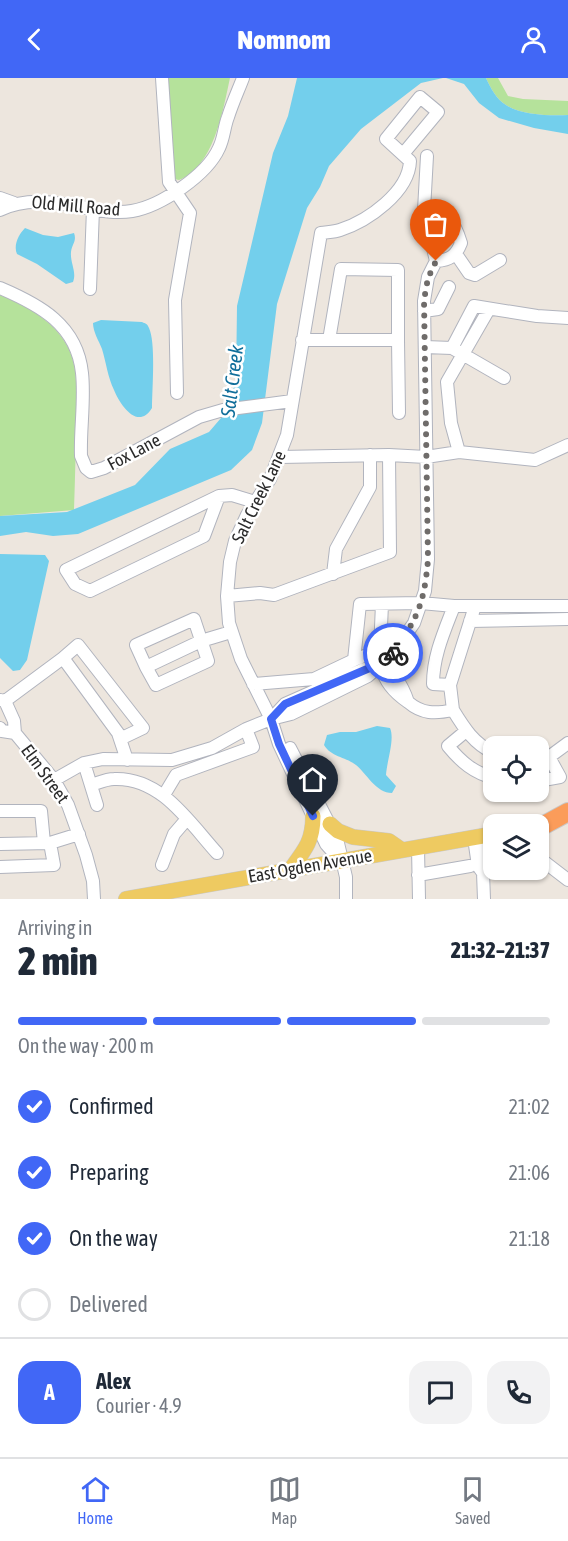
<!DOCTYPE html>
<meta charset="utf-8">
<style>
:root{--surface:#fff;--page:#f2f2f3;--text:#1f2937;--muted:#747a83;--line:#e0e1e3;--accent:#4167f6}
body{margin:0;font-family:"Asap Condensed",sans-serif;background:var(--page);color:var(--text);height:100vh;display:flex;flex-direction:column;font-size:22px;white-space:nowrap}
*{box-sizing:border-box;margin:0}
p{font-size:20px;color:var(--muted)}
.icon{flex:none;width:33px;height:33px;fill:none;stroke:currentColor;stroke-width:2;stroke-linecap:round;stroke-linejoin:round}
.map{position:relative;height:821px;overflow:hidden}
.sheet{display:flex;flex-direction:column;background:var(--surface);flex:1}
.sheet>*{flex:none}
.fabs{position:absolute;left:483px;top:658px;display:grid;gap:12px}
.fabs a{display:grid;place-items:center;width:66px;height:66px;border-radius:12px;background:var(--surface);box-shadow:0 2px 4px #0004;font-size:30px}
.pin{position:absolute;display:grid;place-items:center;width:51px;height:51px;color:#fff;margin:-62px -26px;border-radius:50% 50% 50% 0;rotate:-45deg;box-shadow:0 0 6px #0007}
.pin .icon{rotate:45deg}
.courier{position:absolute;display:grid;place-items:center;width:60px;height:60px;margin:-30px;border:4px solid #4167f6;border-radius:50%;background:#fff;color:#222;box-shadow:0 2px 8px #0007}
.overview em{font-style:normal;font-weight:800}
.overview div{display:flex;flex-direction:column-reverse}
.overview{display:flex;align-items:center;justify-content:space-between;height:102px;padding:0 18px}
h1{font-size:39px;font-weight:800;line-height:45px}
.bar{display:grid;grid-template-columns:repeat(4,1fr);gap:9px 6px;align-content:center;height:72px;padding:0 18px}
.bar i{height:8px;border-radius:4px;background:var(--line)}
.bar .active{background:var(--accent)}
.bar p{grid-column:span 4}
.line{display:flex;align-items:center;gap:15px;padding:0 18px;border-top:2px solid var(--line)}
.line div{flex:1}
.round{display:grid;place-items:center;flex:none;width:63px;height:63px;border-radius:18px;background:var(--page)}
ol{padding:0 18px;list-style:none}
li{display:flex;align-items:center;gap:18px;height:66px}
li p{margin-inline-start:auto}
li .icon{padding:6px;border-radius:50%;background:var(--accent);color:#fff;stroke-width:4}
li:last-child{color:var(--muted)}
li i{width:33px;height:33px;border:3px solid var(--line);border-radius:50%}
header{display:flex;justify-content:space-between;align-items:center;height:78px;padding:0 18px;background:var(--accent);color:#fff;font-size:27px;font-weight:800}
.tabs{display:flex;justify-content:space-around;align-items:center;height:84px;border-top:2px solid var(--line);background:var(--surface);font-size:16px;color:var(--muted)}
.tabs a{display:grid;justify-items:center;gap:3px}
.tabs .active{color:var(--accent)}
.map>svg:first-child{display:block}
.green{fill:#b5e29b}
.water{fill:#73cfec}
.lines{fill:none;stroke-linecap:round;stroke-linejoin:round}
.minor-casing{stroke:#b1b4be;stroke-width:14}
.major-casing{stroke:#c8c8c8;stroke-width:16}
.highway-casing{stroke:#c8c8c8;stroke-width:20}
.minor{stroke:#fff;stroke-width:12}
.major{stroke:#eeca61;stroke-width:15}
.highway{stroke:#fb9c5a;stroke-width:18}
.done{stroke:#6f6c6a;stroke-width:6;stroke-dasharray:0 10.8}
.route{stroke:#4167f6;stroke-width:8}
.labels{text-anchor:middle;stroke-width:5;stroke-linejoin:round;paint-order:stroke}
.street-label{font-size:18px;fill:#2b2b2b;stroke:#fff}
.water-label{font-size:20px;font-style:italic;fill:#106e9a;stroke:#fff}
</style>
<header><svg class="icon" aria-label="back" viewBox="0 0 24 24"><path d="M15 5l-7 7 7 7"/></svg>Nomnom<svg class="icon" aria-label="person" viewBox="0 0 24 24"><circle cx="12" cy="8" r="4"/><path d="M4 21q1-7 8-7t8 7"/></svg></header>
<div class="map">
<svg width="568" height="821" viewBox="0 0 568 821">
<rect width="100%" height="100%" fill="#ede6de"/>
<!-- green -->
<path class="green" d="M 165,0 L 230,0 C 223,32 214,89 179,102 L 174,101 Z
M 486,0 L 498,0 L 508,18 L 523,21 L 568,23 L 568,37 C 550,38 521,37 506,27 C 497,22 490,9 486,0 Z
M 0,217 C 34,231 70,252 75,292 C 77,307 76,323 76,338 C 76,370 75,400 74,432 L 0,438 Z"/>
<!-- water -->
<path class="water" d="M 297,0 L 443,0 L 421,5 L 361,51 L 329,88 L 320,109 L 307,130 L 277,226 L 262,345 L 252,372 L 231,392 L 78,456 L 53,458 L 26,454 L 0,458 L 0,438 L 67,434 L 135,407 L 170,371 L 209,354 L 221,340 L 236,304 L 237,228 L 273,75 L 288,38 Z
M 446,0 L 486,0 C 490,9 497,22 506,27 C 521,37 550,38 568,37 L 568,56 L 534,50 L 499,40 L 479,25 L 464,6 Z
M 25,150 L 43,157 L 58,159 L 74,155 C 77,163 72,166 71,174 C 70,185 77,194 73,204 L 66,206 L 37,186 L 17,176 C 13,167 19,156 25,150 Z
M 101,242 L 142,244 C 146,246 147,245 149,250 C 156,265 152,312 152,330 C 138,353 120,327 114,312 C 108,300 106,284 102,271 C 99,263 93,254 93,245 Z
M 0,476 L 45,477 L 49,483 L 27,582 L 20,592 L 13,593 L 0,580 Z
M 377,648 L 390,650 C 395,661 387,682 386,697 L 396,708 L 392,715 C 376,715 367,696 356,687 C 346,679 331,679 324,667 L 327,657 L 340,654 L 356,654 Z"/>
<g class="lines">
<defs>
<path id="minor" d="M 162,0 L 169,104 L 190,135 L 175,222 L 177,315
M 0,120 L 14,125
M 0,132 C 26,119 53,124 81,129 C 97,132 115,136 132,133 C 161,128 207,97 219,70 C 224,60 224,49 228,39 C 232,26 238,13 243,0
M 424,132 C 447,130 455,145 461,165 C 456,178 450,182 436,183
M 456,176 L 469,195 L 475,197 L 500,182
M 0,210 C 40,227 77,247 82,295 C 85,322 80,351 81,378 L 86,390 L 91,394 L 104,390 L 199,339 L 223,332 L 292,323
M 90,211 L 93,131
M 424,233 L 438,231 L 449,209
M 302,262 L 398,262 L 398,192 L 341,191 L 329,262
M 398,262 L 399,335
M 425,269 L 452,270 L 504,300
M 452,270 L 474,228 L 537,238 L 568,240
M 459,374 L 535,382 L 568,367
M 389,377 L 426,379 L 459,374 L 451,345 L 447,304 L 489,231
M 219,418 L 204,458 L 90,513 L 75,506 L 66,492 L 219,418 L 232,417 L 255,424
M 333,496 L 336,471 L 370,409 L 370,377
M 227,518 L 260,515 L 274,517 L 390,474 L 389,377 L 280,379
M 470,543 L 568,541
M 63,580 L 78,567 L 143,650 L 120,661
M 354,582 L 380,572 L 382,526
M 379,586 C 396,598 401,604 408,624 C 392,613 386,604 379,586 Z
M 146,589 L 156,607 L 208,583 L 194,541 L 136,567 L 146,589 L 201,563 L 231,554
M 253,606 L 314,601 L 354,582 L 360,526 L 421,525 L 454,528
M 450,607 L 433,606 C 433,578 444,554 454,528 L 568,528
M 0,622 L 5,623 L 14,643 L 15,655 L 54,702 L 68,727 L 86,777 L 93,803 L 94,821
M 5,623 L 63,580 L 118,655 L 127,682
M 408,624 C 422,636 435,636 453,632 C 464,650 474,666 494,675
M 453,632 L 450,607 L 475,528
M 272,640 L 285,626 L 364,591
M 0,650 L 2,653 L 15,655
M 466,653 L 448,668 C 461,684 474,695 494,700
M 290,670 L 337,761 L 346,799 L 346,821
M 538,680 L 549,679 L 568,665
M 84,685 L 97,727
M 54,702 L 84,685 L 103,681 L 172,682 L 212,670 L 246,651 L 271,641 L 291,636 L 368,598 L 391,578 L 414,545 L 425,513 L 428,481 L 424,223 L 428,199 L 436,183 L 424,132 L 427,78
M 538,703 L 560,699 L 549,679
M 91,707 C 98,705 106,701 114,701 C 161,699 189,744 217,775
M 164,717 L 176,697 L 253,669 L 246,651
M 0,733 L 41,733 L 44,765
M 474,760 L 478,788 L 483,795 L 487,786 L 483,758
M 0,766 L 50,765 L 79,756
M 418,770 L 419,821
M 538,779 L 568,802
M 341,783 L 326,766 L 279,666 L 271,641 L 241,581 L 229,545 L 227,518 L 230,484 L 235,463 L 247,437 L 270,401 L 287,357 L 321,155 C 327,154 334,154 340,152 C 368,143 409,114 410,83 L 386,61 L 420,19 L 438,34 L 403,76
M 162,787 L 174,756 L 186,742
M 0,789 L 54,787 L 50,765
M 418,797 L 470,788
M 484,821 L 483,795 L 490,792"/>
<path id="major" d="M 330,746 L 338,753 L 353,759 L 389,763 L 402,772
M 290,792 C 305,772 313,763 313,738
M 126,821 L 494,756"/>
<path id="highway" d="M 546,746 L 568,734"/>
</defs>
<!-- minor casing -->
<use href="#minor" class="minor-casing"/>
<!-- major casing -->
<use href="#major" class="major-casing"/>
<!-- highway casing -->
<use href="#highway" class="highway-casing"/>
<!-- minor -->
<use href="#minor" class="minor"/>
<!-- major -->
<use href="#major" class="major"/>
<!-- highway -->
<use href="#highway" class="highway"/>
</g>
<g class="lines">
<!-- done -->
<path class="done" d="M 393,575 C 418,539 424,526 428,482 L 424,222 L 428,200 L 436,183"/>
<!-- route -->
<path class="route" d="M 313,738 L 279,666 L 271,641 L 285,626 L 379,586 L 393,575"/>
</g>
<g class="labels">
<!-- street labels -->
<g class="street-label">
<text transform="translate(76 128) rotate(5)" y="6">Old Mill Road</text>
<text transform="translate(134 374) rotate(-28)" y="6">Fox Lane</text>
<text transform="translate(259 419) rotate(-64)" y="6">Salt Creek Lane</text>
<text transform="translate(45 696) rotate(54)" y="6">Elm Street</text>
<text transform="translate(310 788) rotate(-10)" y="6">East Ogden Avenue</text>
</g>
<!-- water labels -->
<g class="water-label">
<text transform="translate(232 303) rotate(-83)" y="7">Salt Creek</text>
</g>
</g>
</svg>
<div class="fabs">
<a><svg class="icon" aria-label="locate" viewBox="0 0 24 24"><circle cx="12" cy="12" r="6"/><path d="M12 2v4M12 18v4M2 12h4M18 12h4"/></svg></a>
<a><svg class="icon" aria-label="layers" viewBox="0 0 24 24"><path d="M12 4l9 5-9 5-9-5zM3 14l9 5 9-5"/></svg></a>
</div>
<div class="pin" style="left:436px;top:183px;background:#ea580c"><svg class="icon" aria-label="bag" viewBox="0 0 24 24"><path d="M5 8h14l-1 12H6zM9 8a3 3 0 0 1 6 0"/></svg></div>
<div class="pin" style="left:313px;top:738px;background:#1f2937"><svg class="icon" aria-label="home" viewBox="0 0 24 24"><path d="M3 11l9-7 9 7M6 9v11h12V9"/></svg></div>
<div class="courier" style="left:393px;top:575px"><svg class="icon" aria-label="bike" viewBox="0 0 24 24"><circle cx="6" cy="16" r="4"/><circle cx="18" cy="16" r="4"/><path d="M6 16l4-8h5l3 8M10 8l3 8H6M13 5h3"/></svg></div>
</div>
<section class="sheet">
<div class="overview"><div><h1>2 min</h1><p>Arriving in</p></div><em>21:32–21:37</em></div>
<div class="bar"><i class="active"></i><i class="active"></i><i class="active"></i><i></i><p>On the way · 200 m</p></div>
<ol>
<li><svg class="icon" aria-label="check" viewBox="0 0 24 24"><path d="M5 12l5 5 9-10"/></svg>Confirmed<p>21:02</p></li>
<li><svg class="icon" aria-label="check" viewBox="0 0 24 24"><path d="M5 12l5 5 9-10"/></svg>Preparing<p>21:06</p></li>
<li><svg class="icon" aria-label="check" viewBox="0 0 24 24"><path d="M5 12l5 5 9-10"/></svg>On the way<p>21:18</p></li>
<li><i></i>Delivered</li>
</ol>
<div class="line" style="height:108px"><b class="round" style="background:var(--accent);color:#fff">A</b><div><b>Alex</b><p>Courier · 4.9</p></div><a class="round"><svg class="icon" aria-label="chat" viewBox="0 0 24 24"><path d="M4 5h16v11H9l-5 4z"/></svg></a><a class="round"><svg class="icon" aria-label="phone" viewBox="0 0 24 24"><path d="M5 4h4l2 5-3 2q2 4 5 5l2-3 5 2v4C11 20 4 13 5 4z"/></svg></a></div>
</section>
<nav class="tabs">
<a class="active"><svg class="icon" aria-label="home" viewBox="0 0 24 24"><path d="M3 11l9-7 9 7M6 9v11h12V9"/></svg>Home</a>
<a><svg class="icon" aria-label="map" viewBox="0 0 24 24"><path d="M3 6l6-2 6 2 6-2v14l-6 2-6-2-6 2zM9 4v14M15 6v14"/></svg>Map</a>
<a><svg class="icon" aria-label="saved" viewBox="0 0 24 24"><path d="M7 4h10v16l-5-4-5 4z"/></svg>Saved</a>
</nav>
